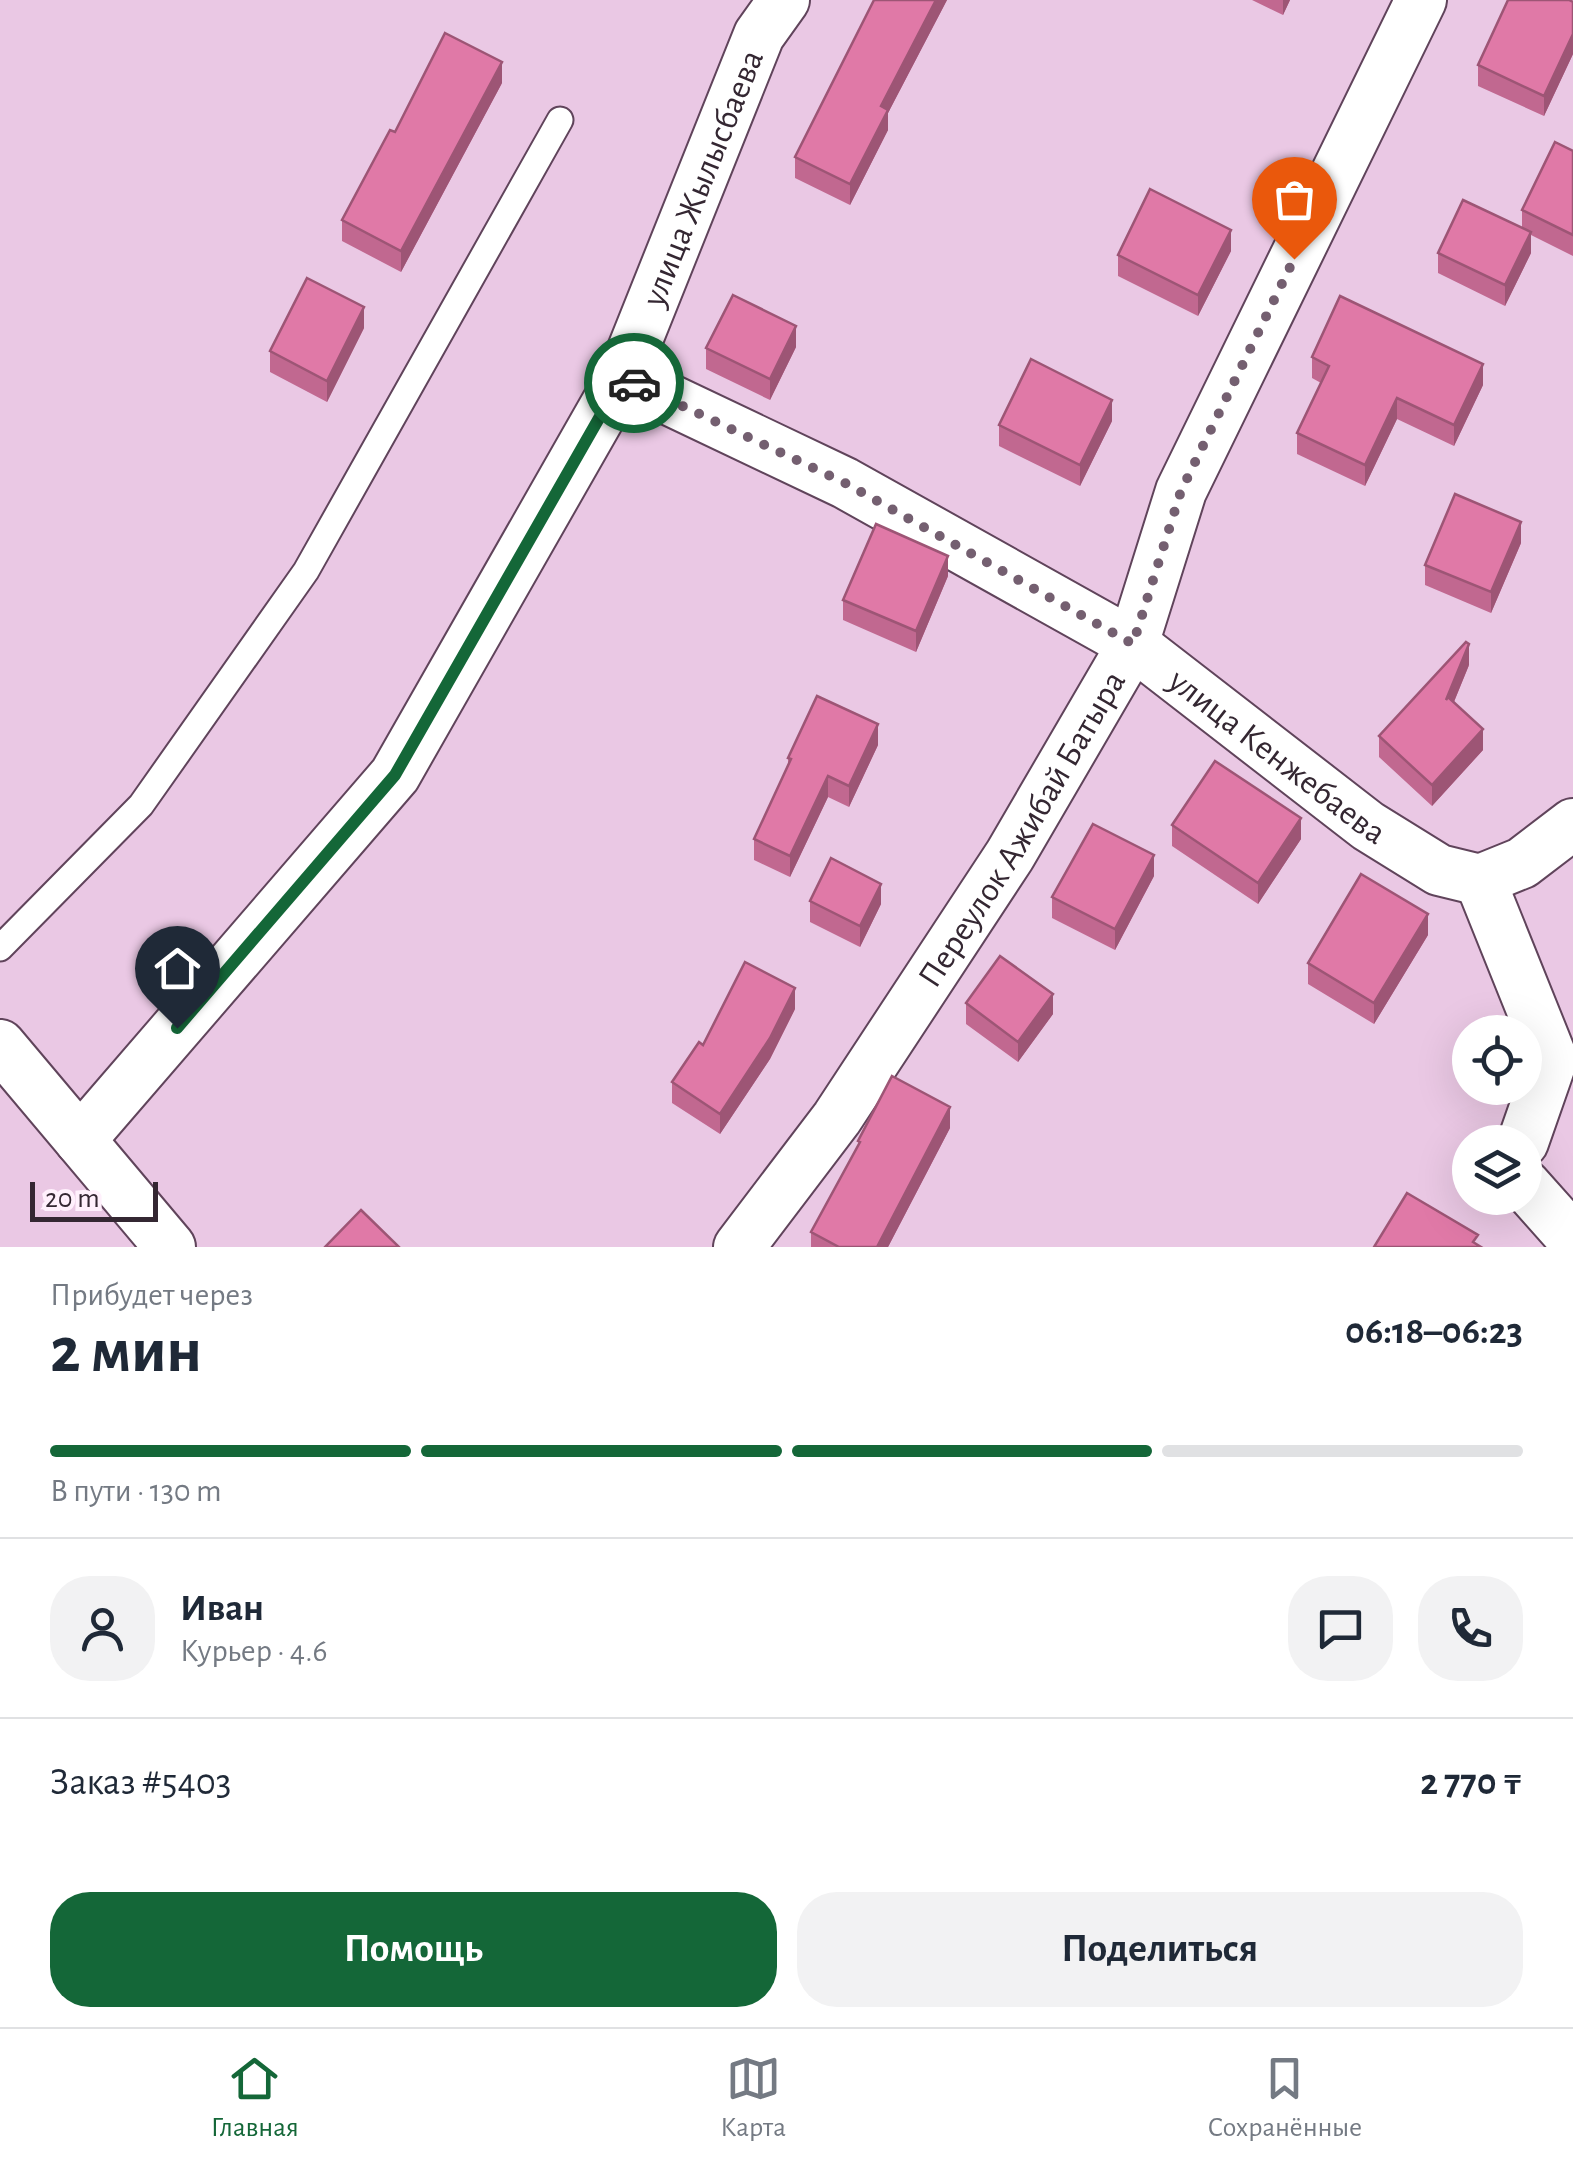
<!DOCTYPE html>
<html lang="ru">
<meta charset="utf-8">
<style>
:root{--surface:#fff;--page:#f2f2f3;--text:#1f2937;--muted:#747a83;--line:#e0e1e3;--accent:#146738}
body{margin:0;font-family:"Alegreya Sans",sans-serif;background:var(--page);color:var(--text);height:100vh;display:flex;flex-direction:column;font-size:38px;white-space:nowrap}
*{box-sizing:border-box;margin:0}
p{font-size:32px;color:var(--muted)}
.icon{flex:none;width:55px;height:55px;fill:none;stroke:currentColor;stroke-width:2;stroke-linecap:round;stroke-linejoin:round}
.map{position:relative;height:1247px;overflow:hidden}
.side{display:flex;flex-direction:column;background:var(--surface);flex:1}
.side>*{flex:none}
.fabs{position:absolute;left:1452px;top:1015px;display:grid;gap:20px}
.fabs a{display:grid;place-items:center;width:90px;height:90px;border-radius:50%;background:var(--surface);box-shadow:0 10px 40px #0002;font-size:50px}
.scale{position:absolute;left:30px;bottom:25px;width:128px;box-sizing:border-box;padding-left:10px;border:5px solid #342732;border-top:0;font-size:28px;line-height:35px;white-space:nowrap;color:#342732;-webkit-text-stroke:8px #fff0fc;paint-order:stroke}
.pin{position:absolute;display:grid;place-items:center;width:85px;height:85px;color:#fff;margin:-102px -42px;border-radius:50% 50% 50% 0;rotate:-45deg;box-shadow:0 0 10px #0007}
.pin .icon{rotate:45deg}
.courier{position:absolute;display:grid;place-items:center;width:100px;height:100px;margin:-50px;border:8px solid #146738;border-radius:50%;background:#fff;color:#222;box-shadow:0 2px 12px #0007}
.overview em{font-style:normal;font-weight:700}
.overview div{display:flex;flex-direction:column-reverse}
.overview{display:flex;align-items:center;justify-content:space-between;height:170px;padding:0 50px}
h1{font-size:65px;font-weight:700;line-height:75px}
.bar{display:grid;grid-template-columns:repeat(4,1fr);gap:15px 10px;align-content:center;height:120px;padding:0 50px}
.bar i{height:12px;border-radius:8px;background:var(--line)}
.bar .selected{background:var(--accent)}
.bar p{grid-column:span 4}
.line{display:flex;align-items:center;gap:25px;padding:0 50px;border-top:2px solid var(--line)}
.line div{flex:1}
.round{display:grid;place-items:center;flex:none;width:105px;height:105px;border-radius:40px;background:var(--page)}
.action{display:flex;gap:20px;margin-top:auto;padding:20px 50px}
.action a{flex:1;height:115px;border-radius:40px;background:var(--accent);color:#fff;font-size:40px;font-weight:700;line-height:115px;text-align:center}
.action a+a{background:var(--page);color:var(--text)}
.tab-bar{display:flex;justify-content:space-around;align-items:center;height:140px;border-top:2px solid var(--line);background:var(--surface);font-size:28px;color:var(--muted)}
.tab-bar a{display:grid;justify-items:center;gap:5px}
.tab-bar .selected{color:var(--accent)}
.map>svg:first-child{display:block}
.lines{fill:none;stroke-linecap:round;stroke-linejoin:round}
.service-casing{stroke:#60445b;stroke-width:29}
.minor-casing{stroke:#60445b;stroke-width:54}
.service{stroke:#fff;stroke-width:25}
.minor{stroke:#fff;stroke-width:50}
.wall{fill:#c16890}
.shaded-wall{fill:#9d5575}
.building{fill:#e079a7;stroke:#9d5575;stroke-width:2.5}
.done{stroke:#745f70;stroke-width:10;stroke-dasharray:0 18}
.route{stroke:#146738;stroke-width:12}
.labels{text-anchor:middle;stroke-width:10;stroke-linejoin:round;paint-order:stroke}
.street-label{font-size:35px;fill:#342732;stroke:#fff0fc}
</style>
<div class="map">
<svg width="1573" height="1247" viewBox="0 0 1573 1247">
<rect width="100%" height="100%" fill="#eac8e4"/>
<g class="lines">
<defs>
<path id="service" d="M 0,948 L 141,805 L 306,571 L 560,120"/>
<g id="minor">
<path id="s1" d="M 622,377 L 845,483 L 1133,644 L 1368,826 L 1439,870 L 1480,880"/>
<path d="M 1480,880 L 1552,1059 L 1523,1142"/>
<path d="M 1480,880 L 1522,863 L 1573,824"/>
<path d="M 0,1045 L 170,1247"/>
<path id="s2" d="M 80,1140 L 395,775 L 622,377 L 759,35 L 784,0"/>
<path d="M 1525,1185 L 1573,1239"/>
<path id="s3" d="M 739,1247 L 837,1118 L 1010,855 L 1133,644 L 1181,491 L 1421,0"/>
</g>
</defs>
<!-- service casing -->
<use href="#service" class="service-casing"/>
<!-- minor casing -->
<use href="#minor" class="minor-casing"/>
<!-- service -->
<use href="#service" class="service"/>
<!-- minor -->
<use href="#minor" class="minor"/>
</g>
<!-- wall -->
<path class="wall" d="M 874,0 L 947,0 L 888,113 L 888,130 L 850,205 L 795,178 L 795,157 Z
M 1252,0 L 1290,0 L 1283,15 Z
M 1573,2 L 1573,54 L 1544,116 L 1478,86 L 1478,65 Z
M 502,83 L 401,272 L 342,241 L 342,220 L 395,132 Z
M 1573,151 L 1573,256 L 1531,235 L 1531,253 L 1505,306 L 1438,273 L 1438,253 L 1522,228 L 1522,210 Z
M 1231,251 L 1198,316 L 1118,276 L 1118,255 Z
M 364,328 L 327,402 L 270,372 L 270,351 Z
M 796,347 L 770,400 L 706,369 L 706,348 Z
M 1312,357 L 1483,385 L 1454,446 L 1397,419 L 1365,486 L 1297,454 L 1297,433 L 1321,383 L 1312,378 Z
M 1112,421 L 1080,486 L 999,446 L 999,425 Z
M 1521,543 L 1491,613 L 1425,585 L 1425,565 Z
M 948,576 L 916,652 L 843,620 L 843,600 Z
M 1469,665 L 1454,702 L 1483,750 L 1432,806 L 1379,757 L 1379,736 Z
M 878,745 L 849,807 L 828,797 L 790,877 L 754,860 L 754,839 L 788,766 L 788,758 Z
M 1172,825 L 1301,839 L 1258,904 L 1172,846 Z
M 1154,876 L 1115,950 L 1052,918 L 1052,897 Z
M 810,901 L 881,904 L 860,947 L 810,922 Z
M 1428,935 L 1374,1024 L 1308,984 L 1308,963 Z
M 966,1003 L 1053,1014 L 1018,1062 L 966,1024 Z
M 795,1009 L 770,1059 L 720,1134 L 672,1103 L 672,1082 L 703,1045 Z
M 950,1128 L 888,1247 L 811,1247 L 811,1232 L 858,1145 L 858,1141 Z"/>
<!-- shaded-wall -->
<path class="shaded-wall" d="M 936,0 L 947,0 L 888,113 L 888,130 L 850,205 L 850,184 L 881,106 Z
M 1283,0 L 1290,0 L 1283,15 Z
M 1573,34 L 1573,54 L 1544,116 L 1544,96 Z
M 502,62 L 502,83 L 401,272 L 401,251 Z
M 1231,230 L 1231,251 L 1198,316 L 1198,295 Z
M 1531,232 L 1531,253 L 1505,306 L 1505,285 Z
M 364,307 L 364,328 L 327,402 L 327,381 Z
M 796,326 L 796,347 L 770,400 L 770,379 Z
M 1483,364 L 1483,385 L 1454,446 L 1454,425 Z
M 1397,398 L 1397,419 L 1365,486 L 1365,465 Z
M 1112,400 L 1112,421 L 1080,486 L 1080,465 Z
M 1521,522 L 1521,543 L 1491,613 L 1491,592 Z
M 948,556 L 948,576 L 916,652 L 916,631 Z
M 1469,644 L 1469,665 L 1446,721 L 1446,700 Z
M 878,724 L 878,745 L 849,807 L 849,786 Z
M 1483,729 L 1483,750 L 1432,806 L 1432,785 Z
M 828,776 L 828,797 L 790,877 L 790,856 Z
M 1301,818 L 1301,839 L 1258,904 L 1258,883 Z
M 1154,855 L 1154,876 L 1115,950 L 1115,929 Z
M 881,884 L 881,904 L 860,947 L 860,926 Z
M 1428,914 L 1428,935 L 1374,1024 L 1374,1003 Z
M 795,988 L 795,1009 L 770,1059 L 720,1134 L 720,1114 Z
M 1053,994 L 1053,1014 L 1018,1062 L 1018,1042 Z
M 950,1107 L 950,1128 L 888,1247 L 877,1247 Z"/>
<!-- building -->
<path class="building" d="M 874,0 L 936,0 L 881,106 L 888,110 L 850,184 L 795,157 Z
M 1508,0 L 1569,0 L 1573,2 L 1573,34 L 1544,96 L 1478,65 Z
M 445,33 L 502,62 L 401,251 L 342,220 L 390,130 L 395,132 Z
M 1555,142 L 1573,151 L 1573,235 L 1522,210 Z
M 1150,189 L 1231,230 L 1198,295 L 1118,255 Z
M 1463,200 L 1531,232 L 1505,285 L 1438,253 Z
M 307,278 L 364,307 L 327,381 L 270,351 Z
M 733,295 L 796,326 L 770,379 L 706,348 Z
M 1340,296 L 1483,364 L 1454,425 L 1397,398 L 1365,465 L 1297,433 L 1329,366 L 1312,357 Z
M 1031,359 L 1112,400 L 1080,465 L 999,425 Z
M 1455,494 L 1521,522 L 1491,592 L 1425,565 Z
M 876,524 L 948,556 L 916,631 L 843,600 Z
M 1466,642 L 1469,644 L 1446,700 L 1448,697 L 1483,729 L 1432,785 L 1379,736 Z
M 817,696 L 878,724 L 849,786 L 828,776 L 790,856 L 754,839 L 791,759 L 788,758 Z
M 1215,761 L 1301,818 L 1258,883 L 1172,825 Z
M 1093,824 L 1154,855 L 1115,929 L 1052,897 Z
M 831,858 L 881,884 L 860,926 L 810,901 Z
M 1361,874 L 1428,914 L 1374,1003 L 1308,963 Z
M 1000,956 L 1053,994 L 1018,1042 L 966,1003 Z
M 745,962 L 795,988 L 770,1038 L 720,1114 L 672,1082 L 699,1042 L 703,1045 Z
M 892,1076 L 950,1107 L 877,1247 L 839,1247 L 811,1232 L 860,1142 L 858,1141 Z
M 1407,1193 L 1478,1235 L 1473,1242 L 1481,1247 L 1374,1247 Z
M 361,1210 L 399,1247 L 325,1247 Z"/>
<g class="lines">
<!-- done -->
<path class="done" d="M 634,383 L 845,483 L 1133,644 L 1181,491 L 1294,259"/>
<!-- route -->
<path class="route" d="M 177,1028 L 395,775 L 622,378 L 634,383"/>
</g>
<g class="labels">
<!-- street labels -->
<g class="street-label">
<text dy="12" stroke="none"><textPath href="#s2" startOffset="1155">улица Жылысбаева</textPath></text>
<text dy="12" stroke="none"><textPath href="#s1" startOffset="760">улица Кенжебаева</textPath></text>
<text dy="12" stroke="none"><textPath href="#s3" startOffset="505">Переулок Ажибай Батыра</textPath></text>
</g>
</g>
</svg>
<div class="fabs">
<a><svg class="icon" aria-label="locate" viewBox="0 0 24 24"><circle cx="12" cy="12" r="6"/><path d="M12 2v4M12 18v4M2 12h4M18 12h4"/></svg></a>
<a><svg class="icon" aria-label="layers" viewBox="0 0 24 24"><path d="M12 4l9 5-9 5-9-5zM3 14l9 5 9-5"/></svg></a>
</div>
<div class="scale">20 m</div>
<div class="pin" style="left:1294px;top:259px;background:#ea580c"><svg class="icon" aria-label="bag" viewBox="0 0 24 24"><path d="M5 8h14l-1 12H6zM9 8a3 3 0 0 1 6 0"/></svg></div>
<div class="pin" style="left:177px;top:1028px;background:#1f2937"><svg class="icon" aria-label="home" viewBox="0 0 24 24"><path d="M3 11l9-7 9 7M6 9v11h12V9"/></svg></div>
<div class="courier" style="left:634px;top:383px"><svg class="icon" aria-label="car" viewBox="0 0 24 24"><path d="M5 17H2v-5l4-1 3-4h7l3 4 3 1v5h-3M9 17h6M6 11h13"/><circle cx="7" cy="17" r="2"/><circle cx="17" cy="17" r="2"/></svg></div>
</div>
<section class="side">
<div class="overview"><div><h1>2 мин</h1><p>Прибудет через</p></div><em>06:18–06:23</em></div>
<div class="bar"><i class="selected"></i><i class="selected"></i><i class="selected"></i><i></i><p>В пути · 130 m</p></div>
<div class="line" style="height:180px"><a class="round"><svg class="icon" aria-label="person" viewBox="0 0 24 24"><circle cx="12" cy="8" r="4"/><path d="M4 21q1-7 8-7t8 7"/></svg></a><div><b>Иван</b><p>Курьер · 4.6</p></div><a class="round"><svg class="icon" aria-label="chat" viewBox="0 0 24 24"><path d="M4 5h16v11H9l-5 4z"/></svg></a><a class="round"><svg class="icon" aria-label="phone" viewBox="0 0 24 24"><path d="M5 4h4l2 5-3 2q2 4 5 5l2-3 5 2v4C11 20 4 13 5 4z"/></svg></a></div>
<div class="line" style="height:130px"><div>Заказ #5403</div><b>2 770 ₸</b></div>
<div class="action"><a>Помощь</a><a>Поделиться</a></div>
</section>
<nav class="tab-bar">
<a class="selected"><svg class="icon" aria-label="home" viewBox="0 0 24 24"><path d="M3 11l9-7 9 7M6 9v11h12V9"/></svg>Главная</a>
<a><svg class="icon" aria-label="map" viewBox="0 0 24 24"><path d="M3 6l6-2 6 2 6-2v14l-6 2-6-2-6 2zM9 4v14M15 6v14"/></svg>Карта</a>
<a><svg class="icon" aria-label="saved" viewBox="0 0 24 24"><path d="M7 4h10v16l-5-4-5 4z"/></svg>Сохранённые</a>
</nav>
